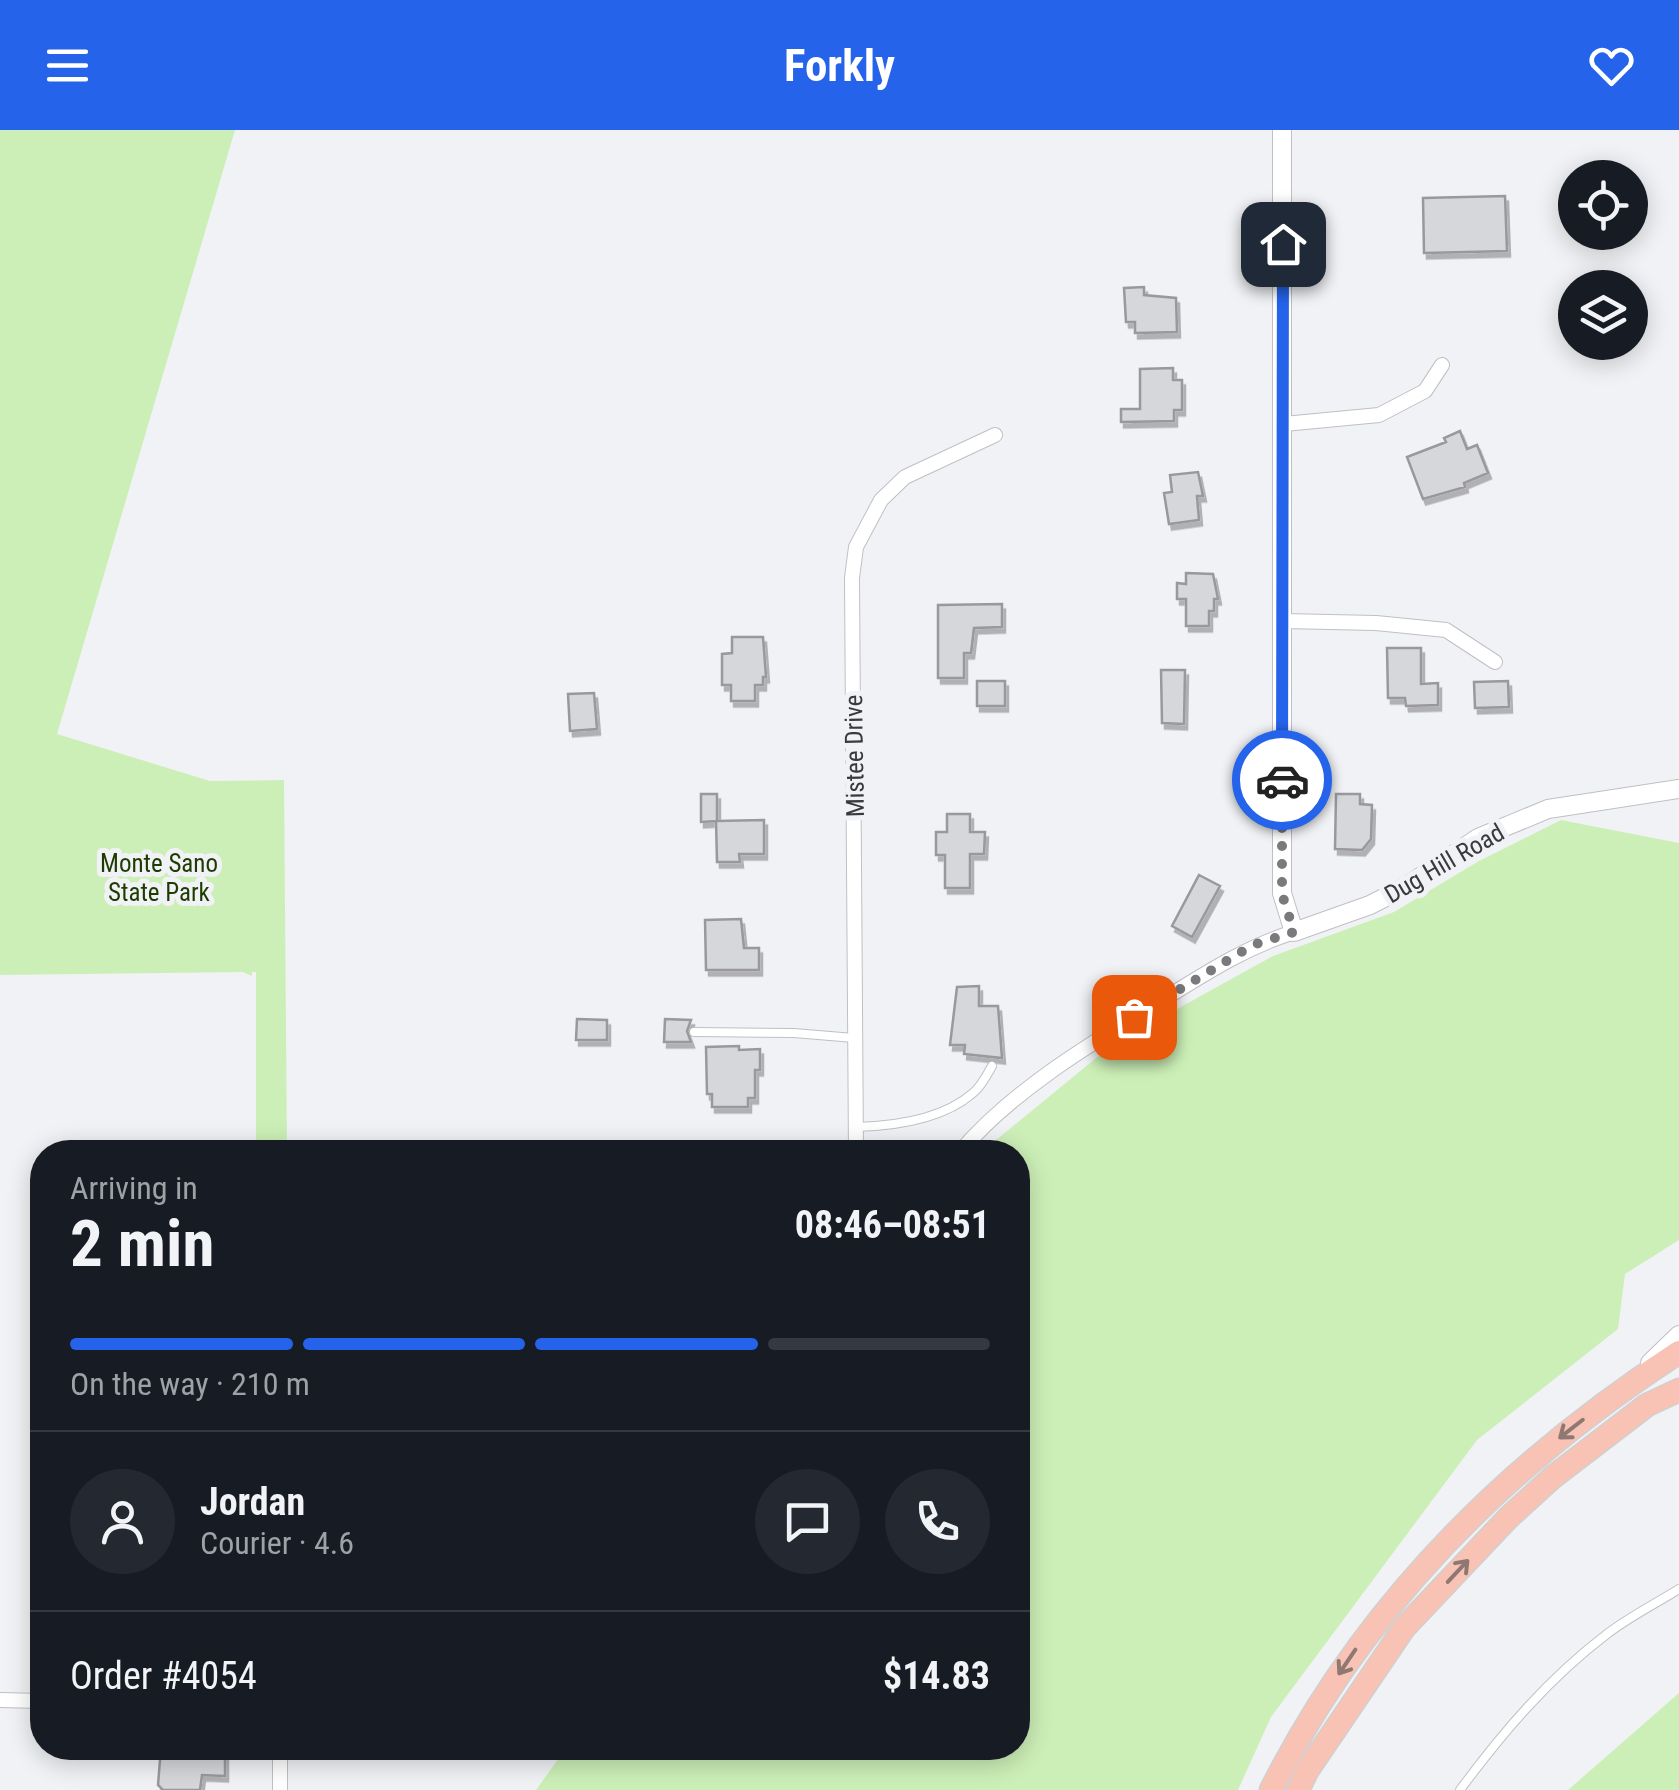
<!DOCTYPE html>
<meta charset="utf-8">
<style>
:root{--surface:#171b24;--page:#242831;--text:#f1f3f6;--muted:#9ea1a6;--line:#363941;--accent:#2563eb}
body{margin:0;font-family:"Roboto Condensed",sans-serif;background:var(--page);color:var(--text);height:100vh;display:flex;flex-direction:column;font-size:38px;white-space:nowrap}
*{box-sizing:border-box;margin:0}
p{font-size:32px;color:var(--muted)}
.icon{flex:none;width:55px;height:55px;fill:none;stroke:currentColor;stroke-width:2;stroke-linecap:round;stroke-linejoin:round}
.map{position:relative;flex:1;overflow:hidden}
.panel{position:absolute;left:30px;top:1010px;width:1000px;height:620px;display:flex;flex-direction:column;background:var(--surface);border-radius:40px;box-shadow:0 5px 25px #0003}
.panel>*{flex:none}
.controls{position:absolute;left:1558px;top:30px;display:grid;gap:20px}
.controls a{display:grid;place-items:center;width:90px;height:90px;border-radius:50%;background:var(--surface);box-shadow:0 5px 25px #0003;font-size:50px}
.pin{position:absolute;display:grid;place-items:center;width:85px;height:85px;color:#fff;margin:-42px;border-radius:20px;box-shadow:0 5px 15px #0006}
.courier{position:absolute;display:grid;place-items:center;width:100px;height:100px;margin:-50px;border:8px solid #2563eb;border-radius:50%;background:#fff;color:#222;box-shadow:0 2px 12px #0007}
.head em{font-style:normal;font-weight:700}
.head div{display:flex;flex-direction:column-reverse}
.head{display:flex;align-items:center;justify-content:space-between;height:170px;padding:0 40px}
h1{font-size:65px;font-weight:700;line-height:75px}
.bar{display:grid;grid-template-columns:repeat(4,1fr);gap:15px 10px;align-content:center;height:120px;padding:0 40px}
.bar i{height:12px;border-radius:8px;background:var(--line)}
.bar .active{background:var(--accent)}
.bar p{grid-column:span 4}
.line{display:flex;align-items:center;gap:25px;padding:0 40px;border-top:2px solid var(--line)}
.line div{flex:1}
.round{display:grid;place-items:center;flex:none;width:105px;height:105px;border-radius:52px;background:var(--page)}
header{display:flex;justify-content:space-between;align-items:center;height:130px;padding:0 40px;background:var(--accent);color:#fff;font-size:45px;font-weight:700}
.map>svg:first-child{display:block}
.green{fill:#ccefb7}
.building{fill:#d6d7db;stroke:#99999d;stroke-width:2.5;filter:url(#shadow)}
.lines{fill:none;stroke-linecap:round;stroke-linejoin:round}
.service-casing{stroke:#bfc0c3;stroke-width:10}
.minor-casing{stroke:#bfc0c3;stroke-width:16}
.tertiary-casing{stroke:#bfc0c3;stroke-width:20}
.trunk-casing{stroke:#d0d0d0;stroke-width:25}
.service{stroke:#fff;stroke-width:8}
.minor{stroke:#fff;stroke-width:14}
.tertiary{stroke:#fff;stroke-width:18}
.trunk{stroke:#f8c3b4;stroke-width:22}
.oneway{stroke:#907872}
.done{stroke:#7a7a7d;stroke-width:10;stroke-dasharray:0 18}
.route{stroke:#2563eb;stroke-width:12}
.labels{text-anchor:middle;stroke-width:10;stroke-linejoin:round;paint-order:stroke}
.street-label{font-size:25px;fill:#3a3a3c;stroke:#f1f2f5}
.park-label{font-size:25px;fill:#1e3c02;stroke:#f1f2f5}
</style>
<header><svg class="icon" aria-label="menu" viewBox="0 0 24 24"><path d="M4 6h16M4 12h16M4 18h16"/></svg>Forkly<svg class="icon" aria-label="heart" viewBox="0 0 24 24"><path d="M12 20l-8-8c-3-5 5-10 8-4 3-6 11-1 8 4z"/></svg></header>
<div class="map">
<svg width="1679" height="1660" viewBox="0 0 1679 1660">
<defs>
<filter id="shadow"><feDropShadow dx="3" dy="5.5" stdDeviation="0" flood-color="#0004"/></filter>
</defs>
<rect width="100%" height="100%" fill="#f1f2f5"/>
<!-- green -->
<path class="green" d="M 0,0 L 235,0 L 57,604 L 210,651 L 284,650 L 287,1022 L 256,1022 L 256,842 L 252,842 L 252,846 L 243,842 L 0,845 Z
M 1561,690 L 1679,713 L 1679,1110 L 1625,1144 L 1618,1199 L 1477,1310 L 1271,1587 L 1238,1660 L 536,1660 L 566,1618 L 1018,1618 L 1018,1022 L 984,1022 L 990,1015 L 1112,915 L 1273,826 L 1394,782 L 1479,731 Z
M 1679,1563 L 1679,1660 L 1568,1660 Z"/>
<!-- building -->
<path class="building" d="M 1505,66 L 1507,121 L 1424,123 L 1423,68 Z
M 1144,157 L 1144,165 L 1176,168 L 1177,202 L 1135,203 L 1135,192 L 1126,192 L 1124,158 Z
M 1173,238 L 1173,250 L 1182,250 L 1182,280 L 1174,280 L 1174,291 L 1121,292 L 1121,279 L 1140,279 L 1140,239 Z
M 1460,301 L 1467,319 L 1477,315 L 1488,343 L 1464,353 L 1465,357 L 1423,369 L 1407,327 L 1446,312 L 1444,308 Z
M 1198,342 L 1203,366 L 1197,366 L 1199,390 L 1169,394 L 1164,363 L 1172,362 L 1170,345 Z
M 1186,443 L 1213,444 L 1218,469 L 1214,469 L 1214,481 L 1209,481 L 1209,496 L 1186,496 L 1186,469 L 1177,469 L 1177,453 L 1186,454 Z
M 1002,474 L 1002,497 L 974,498 L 971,523 L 964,523 L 964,548 L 938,548 L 938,475 Z
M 732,507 L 763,507 L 766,547 L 763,547 L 763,555 L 755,555 L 755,571 L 731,571 L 731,555 L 722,555 L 722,524 L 732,523 Z
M 1387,518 L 1421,518 L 1421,554 L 1438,553 L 1438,575 L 1406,576 L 1405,568 L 1388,568 Z
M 1161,540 L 1185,540 L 1184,594 L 1162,593 Z
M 977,551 L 1005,551 L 1005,576 L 977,576 Z
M 1508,551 L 1509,577 L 1475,578 L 1474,552 Z
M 594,563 L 597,599 L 570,601 L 568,564 Z
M 701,664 L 717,664 L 717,691 L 764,690 L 764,724 L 739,724 L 740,732 L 717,732 L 716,691 L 701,692 Z
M 1336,664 L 1360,664 L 1360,674 L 1372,675 L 1371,709 L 1362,720 L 1335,719 Z
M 947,684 L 970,684 L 970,702 L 985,702 L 984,724 L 970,724 L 970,758 L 945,758 L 945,725 L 936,725 L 936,702 L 947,702 Z
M 1199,745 L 1220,756 L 1192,807 L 1172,796 Z
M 741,789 L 744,818 L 759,818 L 759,840 L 706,840 L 705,790 Z
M 979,856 L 979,876 L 998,876 L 1002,928 L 964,924 L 965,915 L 950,915 L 957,857 Z
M 577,889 L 607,890 L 607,910 L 576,910 Z
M 665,889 L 691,890 L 687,901 L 691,912 L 664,912 Z
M 739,916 L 739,920 L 760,919 L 760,940 L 755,940 L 755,968 L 748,968 L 748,977 L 712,977 L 712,964 L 707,964 L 706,917 Z
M 165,1625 L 225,1625 L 225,1646 L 202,1645 L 200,1660 L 163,1660 L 158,1655 L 160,1630 Z"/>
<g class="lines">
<defs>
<path id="service" d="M 694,902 L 794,903 L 854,908
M 856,997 C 895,996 942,990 973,963 C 981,957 987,945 992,936
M 1460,1660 C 1503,1602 1549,1548 1607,1504 C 1629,1487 1655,1474 1679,1459"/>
<path id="minor" d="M 1284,294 L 1379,285 L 1425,261 L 1442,235
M 1283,491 L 1376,493 L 1446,500 L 1495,532
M 856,1022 L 852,448 L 856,417 L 881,370 L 905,347 L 995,305
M 960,1022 C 1012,960 1095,911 1164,869 C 1206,843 1246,817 1294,802
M 0,1570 L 42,1571
M 280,1660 L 280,1618"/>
<path id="tertiary" d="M 1282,0 L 1282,763 L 1294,802 L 1370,775 L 1407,756 L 1478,708 L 1548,679 L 1679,659
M 1650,1233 L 1679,1205"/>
<path id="trunk" d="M 1271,1660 C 1363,1477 1508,1333 1679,1222
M 1298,1660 L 1307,1641 L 1404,1498 L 1509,1387 L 1553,1347 L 1647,1275 L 1679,1260"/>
</defs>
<!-- service casing -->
<use href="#service" class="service-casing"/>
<!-- minor casing -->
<use href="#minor" class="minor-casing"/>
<!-- tertiary casing -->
<use href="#tertiary" class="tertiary-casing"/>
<!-- trunk casing -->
<use href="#trunk" class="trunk-casing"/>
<!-- service -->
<use href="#service" class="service"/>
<!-- minor -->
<use href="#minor" class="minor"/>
<!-- tertiary -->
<use href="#tertiary" class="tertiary"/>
<!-- trunk -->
<use href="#trunk" class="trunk"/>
</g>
<!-- one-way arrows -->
<defs><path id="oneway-shaft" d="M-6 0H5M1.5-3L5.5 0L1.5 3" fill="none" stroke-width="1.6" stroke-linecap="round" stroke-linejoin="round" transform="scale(2.5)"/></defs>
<g class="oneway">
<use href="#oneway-shaft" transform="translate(1571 1299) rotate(142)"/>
<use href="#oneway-shaft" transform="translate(1458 1441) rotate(-47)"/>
<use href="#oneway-shaft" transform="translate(1347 1532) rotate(124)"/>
</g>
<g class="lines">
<!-- done -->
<path class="done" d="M 1134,887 L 1253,815 L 1294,802 L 1282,764 L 1282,650"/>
<!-- route -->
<path class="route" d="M 1282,650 L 1283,114"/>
</g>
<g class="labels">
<!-- street labels -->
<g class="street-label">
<text transform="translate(854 626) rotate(-91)" y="9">Mistee Drive</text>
<text transform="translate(1444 733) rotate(-30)" y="9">Dug Hill Road</text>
</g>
<!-- park labels -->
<g class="park-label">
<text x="159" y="742">Monte Sano<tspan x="159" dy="29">State Park</tspan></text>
</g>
</g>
</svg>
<div class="controls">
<a><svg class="icon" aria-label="locate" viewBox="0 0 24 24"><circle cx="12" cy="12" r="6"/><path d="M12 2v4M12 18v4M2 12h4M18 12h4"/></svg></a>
<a><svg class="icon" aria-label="layers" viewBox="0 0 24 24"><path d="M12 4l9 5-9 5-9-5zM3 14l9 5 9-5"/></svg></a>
</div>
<div class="pin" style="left:1134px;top:887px;background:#ea580c"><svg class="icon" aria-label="bag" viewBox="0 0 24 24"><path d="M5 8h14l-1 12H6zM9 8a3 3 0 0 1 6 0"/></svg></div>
<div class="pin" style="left:1283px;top:114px;background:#1f2937"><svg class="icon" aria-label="home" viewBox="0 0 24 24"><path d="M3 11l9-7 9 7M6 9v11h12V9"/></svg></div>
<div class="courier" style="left:1282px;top:650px"><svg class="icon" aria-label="car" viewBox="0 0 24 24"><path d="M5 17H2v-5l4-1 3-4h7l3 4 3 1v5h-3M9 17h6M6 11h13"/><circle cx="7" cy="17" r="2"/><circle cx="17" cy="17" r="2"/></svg></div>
<section class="panel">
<div class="head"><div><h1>2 min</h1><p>Arriving in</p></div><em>08:46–08:51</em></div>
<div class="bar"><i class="active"></i><i class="active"></i><i class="active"></i><i></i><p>On the way · 210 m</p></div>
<div class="line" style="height:180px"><a class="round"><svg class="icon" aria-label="person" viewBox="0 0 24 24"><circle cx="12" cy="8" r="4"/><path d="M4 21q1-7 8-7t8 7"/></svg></a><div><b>Jordan</b><p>Courier · 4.6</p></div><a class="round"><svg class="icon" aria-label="chat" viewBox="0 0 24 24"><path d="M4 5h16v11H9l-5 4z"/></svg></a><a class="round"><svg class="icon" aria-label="phone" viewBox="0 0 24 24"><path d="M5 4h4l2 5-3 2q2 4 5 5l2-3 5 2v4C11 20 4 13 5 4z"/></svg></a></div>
<div class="line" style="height:130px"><div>Order #4054</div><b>$14.83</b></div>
</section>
</div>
